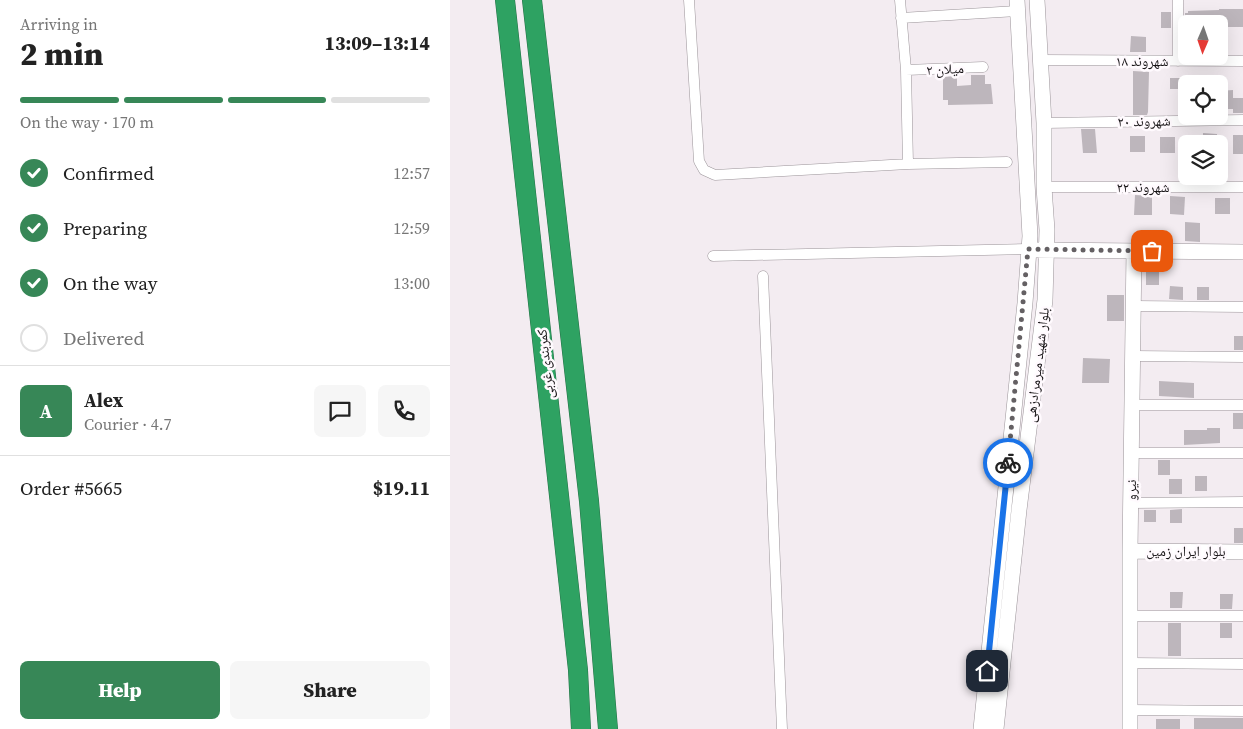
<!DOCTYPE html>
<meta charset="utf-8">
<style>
:root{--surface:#fff;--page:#f6f6f6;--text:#222;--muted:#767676;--line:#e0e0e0;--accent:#378757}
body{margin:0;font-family:"Source Serif 4","Noto Naskh Arabic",serif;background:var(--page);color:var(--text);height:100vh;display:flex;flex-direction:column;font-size:19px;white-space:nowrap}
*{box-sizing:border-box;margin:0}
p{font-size:16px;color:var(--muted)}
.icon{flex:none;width:28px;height:28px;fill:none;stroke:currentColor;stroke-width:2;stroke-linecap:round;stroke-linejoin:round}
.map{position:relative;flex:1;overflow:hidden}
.panel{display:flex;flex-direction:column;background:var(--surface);width:450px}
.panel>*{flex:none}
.needle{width:32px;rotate:182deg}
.fabs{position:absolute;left:728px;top:15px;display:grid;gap:10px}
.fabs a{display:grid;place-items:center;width:50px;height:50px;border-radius:8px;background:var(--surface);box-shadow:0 5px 20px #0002;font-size:25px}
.pin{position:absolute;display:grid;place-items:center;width:42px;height:42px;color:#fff;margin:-21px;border-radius:10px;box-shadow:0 2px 8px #0006}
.courier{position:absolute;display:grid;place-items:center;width:50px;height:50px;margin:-25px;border:4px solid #1a73e8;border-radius:50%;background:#fff;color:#222;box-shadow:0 1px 6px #0007}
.head em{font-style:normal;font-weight:800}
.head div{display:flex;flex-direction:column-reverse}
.head{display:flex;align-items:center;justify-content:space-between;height:85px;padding:0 20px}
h1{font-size:32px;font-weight:800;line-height:38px}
.bar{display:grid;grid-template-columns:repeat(4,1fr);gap:8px 5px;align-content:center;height:60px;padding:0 20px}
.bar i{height:6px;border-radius:4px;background:var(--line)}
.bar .current{background:var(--accent)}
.bar p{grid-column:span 4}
.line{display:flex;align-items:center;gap:12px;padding:0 20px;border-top:1px solid var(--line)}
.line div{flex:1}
.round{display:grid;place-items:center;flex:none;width:52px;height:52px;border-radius:8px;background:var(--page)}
ol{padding:0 20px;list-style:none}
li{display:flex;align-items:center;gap:15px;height:55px}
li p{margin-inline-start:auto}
li .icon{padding:5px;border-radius:50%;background:var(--accent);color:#fff;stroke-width:4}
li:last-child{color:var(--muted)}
li i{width:28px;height:28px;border:2px solid var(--line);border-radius:50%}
.button{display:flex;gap:10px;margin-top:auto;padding:10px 20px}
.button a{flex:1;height:58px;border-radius:8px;background:var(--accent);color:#fff;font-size:20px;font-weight:800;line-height:58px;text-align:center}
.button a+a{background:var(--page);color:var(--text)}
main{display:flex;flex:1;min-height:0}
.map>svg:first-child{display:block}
.building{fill:#bdb6bc}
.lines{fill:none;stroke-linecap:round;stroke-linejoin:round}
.street-casing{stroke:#9b9499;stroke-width:11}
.secondary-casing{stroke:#9b9499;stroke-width:16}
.highway-casing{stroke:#267047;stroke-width:20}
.street{stroke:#fff;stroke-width:10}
.secondary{stroke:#fff;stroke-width:15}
.highway{stroke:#2ea262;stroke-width:19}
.done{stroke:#646063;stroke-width:5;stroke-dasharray:0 9}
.route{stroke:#1a73e8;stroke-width:6}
.labels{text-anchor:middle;stroke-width:5;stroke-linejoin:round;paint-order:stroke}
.street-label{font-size:14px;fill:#171416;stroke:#fffafe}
</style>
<main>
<section class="panel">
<div class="head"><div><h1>2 min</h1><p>Arriving in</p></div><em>13:09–13:14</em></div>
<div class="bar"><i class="current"></i><i class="current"></i><i class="current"></i><i></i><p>On the way · 170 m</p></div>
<ol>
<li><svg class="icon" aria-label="check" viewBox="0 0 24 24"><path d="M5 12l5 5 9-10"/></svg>Confirmed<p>12:57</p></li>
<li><svg class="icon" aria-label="check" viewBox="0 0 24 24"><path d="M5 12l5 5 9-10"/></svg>Preparing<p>12:59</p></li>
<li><svg class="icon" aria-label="check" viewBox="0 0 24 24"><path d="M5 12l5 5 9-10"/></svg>On the way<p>13:00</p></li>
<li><i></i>Delivered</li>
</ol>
<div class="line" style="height:90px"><b class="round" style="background:var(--accent);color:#fff">A</b><div><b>Alex</b><p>Courier · 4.7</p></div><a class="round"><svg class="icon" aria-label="chat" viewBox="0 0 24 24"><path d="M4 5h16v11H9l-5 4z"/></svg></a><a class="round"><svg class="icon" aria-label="phone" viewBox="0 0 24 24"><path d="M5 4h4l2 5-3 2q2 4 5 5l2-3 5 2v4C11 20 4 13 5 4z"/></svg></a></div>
<div class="line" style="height:65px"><div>Order #5665</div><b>$19.11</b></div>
<div class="button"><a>Help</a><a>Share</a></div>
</section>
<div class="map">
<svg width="793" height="729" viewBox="0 0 793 729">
<rect width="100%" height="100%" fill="#f3ecf1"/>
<!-- building -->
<path class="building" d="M 769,9 L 793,9 L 793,27 L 769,27 L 769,24 L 735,24 L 735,13 L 738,13 L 738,11 L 769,10 Z
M 711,12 L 721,12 L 721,28 L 711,28 Z
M 681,36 L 696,37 L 696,52 L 680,52 Z
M 683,71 L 699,72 L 698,112 L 697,115 L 683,115 Z
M 521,75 L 535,75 L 535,84 L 541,84 L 543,104 L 498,105 L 498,100 L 493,100 L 493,77 L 507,76 L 507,86 L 521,85 Z
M 720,78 L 734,78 L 734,89 L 720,89 Z
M 783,90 L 783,98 L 793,98 L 793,113 L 783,113 L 783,109 L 769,109 L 769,91 Z
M 631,129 L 645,129 L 647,153 L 633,153 Z
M 753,133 L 767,134 L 767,144 L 753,144 Z
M 783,135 L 793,135 L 793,154 L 783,154 Z
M 680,136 L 695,136 L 695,152 L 680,152 Z
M 710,137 L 725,137 L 725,153 L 710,153 Z
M 685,195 L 702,196 L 702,215 L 684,215 Z
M 720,196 L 735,197 L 734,215 L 720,214 Z
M 765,198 L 780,198 L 780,214 L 765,214 Z
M 735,222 L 750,223 L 750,242 L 735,241 Z
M 700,266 L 709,266 L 709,285 L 696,285 L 696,269 Z
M 720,286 L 733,287 L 733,300 L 719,299 Z
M 747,287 L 759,287 L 759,300 L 747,300 Z
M 657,295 L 674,295 L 674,321 L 657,321 Z
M 784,336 L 793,336 L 793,350 L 784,350 Z
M 633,358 L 660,359 L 659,383 L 632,383 Z
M 709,381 L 744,383 L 744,398 L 709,396 Z
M 783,413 L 793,413 L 793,429 L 783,429 Z
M 757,428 L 770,428 L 770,443 L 734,445 L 734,430 L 757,430 Z
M 708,460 L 720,460 L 720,475 L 708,475 Z
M 745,476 L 757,476 L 757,491 L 745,491 Z
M 719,479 L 732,479 L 732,494 L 719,494 Z
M 732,509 L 732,523 L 720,523 L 720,510 Z
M 694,510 L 706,510 L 706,522 L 694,522 Z
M 784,528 L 793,528 L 793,543 L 784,543 Z
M 720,592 L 733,592 L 732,608 L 720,608 Z
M 770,594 L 783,594 L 782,609 L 770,609 Z
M 718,623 L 731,623 L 731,656 L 718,656 Z
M 770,623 L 782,623 L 782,638 L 770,638 Z
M 744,718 L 793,718 L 793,729 L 744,729 Z
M 706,719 L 730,719 L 730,729 L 706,729 Z"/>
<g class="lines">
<defs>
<path id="street" d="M 239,0 L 249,161 L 254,170 L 265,175 L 458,164 L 557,162
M 450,0 L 456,70 L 458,164
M 451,18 L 567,11
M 590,60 L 793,61
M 728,61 L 728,0
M 456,70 L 533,67
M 594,123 L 793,120
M 594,187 L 793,187
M 263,256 L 578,249
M 313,276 L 332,729
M 684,306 L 793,307
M 683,356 L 793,357
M 682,405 L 793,405
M 681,453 L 793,453
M 681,503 L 793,502
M 680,616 L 793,616
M 680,663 L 793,664
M 680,710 L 793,711"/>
<path id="secondary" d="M 587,250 L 793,252
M 680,551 L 793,552
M 531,729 L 575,303 L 580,236 L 567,0
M 546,729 L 569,510 L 595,300 L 597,230 L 594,187 L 594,123 L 587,0
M 680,729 L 680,551 L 684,251"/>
<path id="highway" d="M 55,0 L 128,670 L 131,729
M 82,0 L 139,501 L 158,729"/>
</defs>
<!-- street casing -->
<use href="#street" class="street-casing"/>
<!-- secondary casing -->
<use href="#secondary" class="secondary-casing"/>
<!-- highway casing -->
<use href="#highway" class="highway-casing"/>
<!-- street -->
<use href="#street" class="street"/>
<!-- secondary -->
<use href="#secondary" class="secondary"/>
<!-- highway -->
<use href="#highway" class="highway"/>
</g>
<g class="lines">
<!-- done -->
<path class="done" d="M 558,463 L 578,249 L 702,251"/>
<!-- route -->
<path class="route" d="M 537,671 L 558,463"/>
</g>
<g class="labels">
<!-- street labels -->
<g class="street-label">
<text x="692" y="66">شهروند ۱۸</text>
<text transform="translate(495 69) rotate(-3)" y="5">میلان ۲</text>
<text transform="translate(694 121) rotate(-1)" y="5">شهروند ۲۰</text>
<text x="693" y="192">شهروند ۲۲</text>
<text transform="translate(95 364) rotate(-96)" y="5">کمربندی غربی</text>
<text transform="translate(587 365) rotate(-83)" y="5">بلوار شهید میرمرادزهی</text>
<text transform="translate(681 490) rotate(-89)" y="5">نیرو</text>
<text x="736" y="556">بلوار ایران زمین</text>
</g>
</g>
</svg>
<div class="fabs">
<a><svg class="needle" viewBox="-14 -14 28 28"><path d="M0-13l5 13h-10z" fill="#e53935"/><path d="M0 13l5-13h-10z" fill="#767676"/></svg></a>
<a><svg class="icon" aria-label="locate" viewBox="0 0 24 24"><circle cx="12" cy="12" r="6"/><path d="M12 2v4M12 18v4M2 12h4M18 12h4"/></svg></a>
<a><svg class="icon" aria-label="layers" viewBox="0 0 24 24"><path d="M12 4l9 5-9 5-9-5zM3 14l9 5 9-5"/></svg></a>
</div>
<div class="pin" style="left:702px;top:251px;background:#ea580c"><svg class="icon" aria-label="bag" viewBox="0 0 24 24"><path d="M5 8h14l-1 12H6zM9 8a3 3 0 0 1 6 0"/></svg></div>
<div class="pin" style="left:537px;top:671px;background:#1f2937"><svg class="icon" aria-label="home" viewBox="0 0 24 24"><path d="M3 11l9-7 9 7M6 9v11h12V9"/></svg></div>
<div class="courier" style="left:558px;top:463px"><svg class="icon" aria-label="bike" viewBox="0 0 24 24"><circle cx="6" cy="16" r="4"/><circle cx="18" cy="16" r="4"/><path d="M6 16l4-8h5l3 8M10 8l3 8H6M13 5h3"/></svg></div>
</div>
</main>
